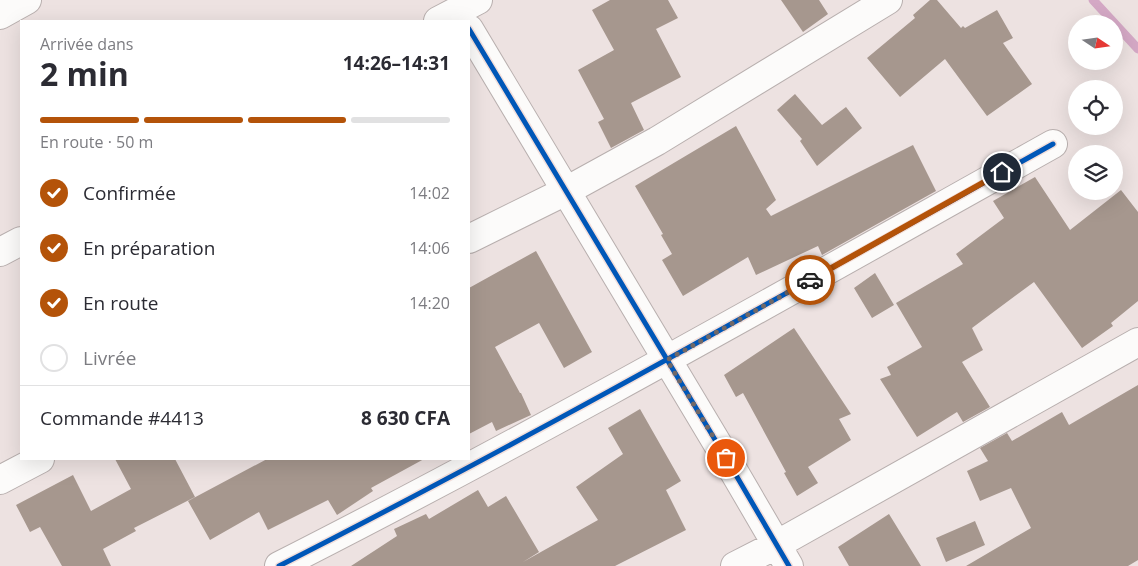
<!DOCTYPE html>
<html lang="fr">
<meta charset="utf-8">
<style>
:root{--surface:#fff;--page:#f2f2f3;--text:#2b2b33;--muted:#7c7c81;--line:#e1e1e2;--accent:#b45309}
body{margin:0;font-family:"Open Sans",sans-serif;background:var(--page);color:var(--text);height:100vh;display:flex;flex-direction:column;font-size:19px;white-space:nowrap}
*{box-sizing:border-box;margin:0}
p{font-size:16px;color:var(--muted)}
.icon{flex:none;width:28px;height:28px;fill:none;stroke:currentColor;stroke-width:2;stroke-linecap:round;stroke-linejoin:round}
.map{position:relative;flex:1;overflow:hidden}
.sheet{position:absolute;left:20px;top:20px;width:450px;height:440px;display:flex;flex-direction:column;background:var(--surface);border-radius:0px;box-shadow:0 5px 20px #0002}
.sheet>*{flex:none}
.needle{width:32px;rotate:103deg}
.tools{position:absolute;left:1068px;top:15px;display:grid;gap:10px}
.tools a{display:grid;place-items:center;width:55px;height:55px;border-radius:50%;background:var(--surface);box-shadow:0 5px 20px #0002;font-size:25px}
.pin{position:absolute;display:grid;place-items:center;width:42px;height:42px;color:#fff;margin:-21px;border:2px solid #fff;border-radius:50%;box-shadow:0 1px 5px #0007}
.courier{position:absolute;display:grid;place-items:center;width:50px;height:50px;margin:-25px;border:4px solid #b45309;border-radius:50%;background:#fff;color:#222;box-shadow:0 1px 6px #0007}
.headline em{font-style:normal;font-weight:700}
.headline div{display:flex;flex-direction:column-reverse}
.headline{display:flex;align-items:center;justify-content:space-between;height:85px;padding:0 20px}
h1{font-size:32px;font-weight:700;line-height:38px}
.bar{display:grid;grid-template-columns:repeat(4,1fr);gap:8px 5px;align-content:center;height:60px;padding:0 20px}
.bar i{height:6px;border-radius:4px;background:var(--line)}
.bar .active{background:var(--accent)}
.bar p{grid-column:span 4}
.line{display:flex;align-items:center;gap:12px;padding:0 20px;border-top:1px solid var(--line)}
.line div{flex:1}
ol{padding:0 20px;list-style:none}
li{display:flex;align-items:center;gap:15px;height:55px}
li p{margin-inline-start:auto}
li .icon{padding:5px;border-radius:50%;background:var(--accent);color:#fff;stroke-width:4}
li:last-child{color:var(--muted)}
li i{width:28px;height:28px;border:2px solid var(--line);border-radius:50%}
.map>svg:first-child{display:block}
.lines{fill:none;stroke-linecap:round;stroke-linejoin:round}
.stream{stroke:#d4a8c5;stroke-width:9}
.building{fill:#a6978e}
.minor-casing{stroke:#b8afae;stroke-width:30}
.minor{stroke:#fcfbfa;stroke-width:28}
.cycleway-casing{stroke:#f3dfdb;stroke-width:8}
.cycleway{stroke:#0057b8;stroke-width:5}
.done{stroke:#716867;stroke-width:5;stroke-dasharray:0 9}
.route{stroke:#b45309;stroke-width:6}
</style>
<div class="map">
<svg width="1138" height="566" viewBox="0 0 1138 566">
<rect width="100%" height="100%" fill="#ede2e1"/>
<g class="lines">
<!-- stream -->
<path class="stream" d="M 1093,0 L 1138,49"/>
</g>
<!-- building -->
<path class="building" d="M 610,0 L 668,0 L 678,18 L 656,29 L 681,77 L 631,103 L 644,130 L 611,148 L 598,122 L 604,119 L 578,70 L 614,50 L 592,10 Z
M 781,0 L 819,0 L 828,14 L 803,32 Z
M 930,0 L 937,0 L 961,28 L 963,26 L 965,28 L 997,10 L 1013,38 L 1003,43 L 1032,84 L 987,116 L 945,59 L 900,97 L 867,58 L 915,18 L 913,15 Z
M 795,94 L 822,125 L 846,107 L 862,128 L 817,166 L 800,141 L 802,139 L 777,110 Z
M 736,126 L 776,200 L 766,209 L 771,216 L 913,145 L 936,191 L 822,255 L 818,246 L 756,275 L 748,257 L 683,296 L 662,260 L 672,254 L 661,235 L 663,234 L 635,186 Z
M 1035,177 L 1070,230 L 1121,190 L 1138,212 L 1138,301 L 1111,323 L 1113,326 L 1082,348 L 1034,282 L 972,328 L 983,350 L 962,362 L 990,407 L 963,422 L 957,412 L 917,437 L 880,379 L 891,375 L 887,367 L 922,347 L 896,303 L 963,264 L 956,254 L 1004,218 L 993,201 Z
M 536,251 L 592,352 L 564,368 L 539,323 L 495,347 L 520,393 L 521,393 L 531,415 L 496,431 L 492,422 L 469,434 L 469,288 Z
M 875,273 L 894,305 L 872,318 L 854,288 Z
M 794,328 L 851,414 L 839,419 L 851,440 L 808,467 L 818,483 L 797,496 L 784,473 L 786,472 L 743,393 L 736,397 L 724,375 Z
M 1138,385 L 1138,560 L 1128,566 L 966,566 L 1031,528 L 1011,488 L 980,501 L 967,471 L 988,461 L 980,448 L 1007,433 L 1012,441 L 1062,412 L 1069,425 Z
M 640,409 L 681,481 L 666,490 L 686,530 L 615,566 L 351,566 L 397,536 L 394,529 L 426,514 L 429,519 L 478,490 L 488,507 L 506,496 L 539,552 L 523,562 L 598,520 L 576,487 L 623,454 L 608,428 Z
M 115,459 L 175,459 L 195,497 L 134,528 L 136,531 L 103,549 L 111,566 L 62,566 L 40,527 L 30,532 L 16,505 L 73,475 L 91,511 L 131,489 Z
M 267,459 L 424,459 L 371,488 L 373,491 L 337,515 L 328,500 L 268,530 L 259,512 L 210,540 L 188,501 Z
M 889,514 L 921,566 L 849,566 L 838,547 Z
M 975,521 L 985,545 L 946,562 L 936,538 Z"/>
<g class="lines">
<defs>
<path id="minor" d="M 0,15 L 27,0
M 438,21 L 478,0
M 469,29 L 726,458 L 789,566
M 469,239 L 566,191 L 657,141 L 888,0
M 0,252 L 21,241
M 0,480 L 40,459
M 279,566 C 541,433 797,287 1053,144
M 735,566 L 776,545 L 1138,342"/>
</defs>
<!-- minor casing -->
<use href="#minor" class="minor-casing"/>
<!-- minor -->
<use href="#minor" class="minor"/>
<defs>
<path id="cycleway" d="M 469,29 L 726,458 L 789,566
M 279,566 C 541,433 797,287 1053,144"/>
</defs>
<!-- cycleway casing -->
<use href="#cycleway" class="cycleway-casing"/>
<!-- cycleway -->
<use href="#cycleway" class="cycleway"/>
</g>
<g class="lines">
<!-- done -->
<path class="done" d="M 726,458 L 667,360 L 810,280"/>
<!-- route -->
<path class="route" d="M 810,280 L 1002,172"/>
</g>
</svg>
<div class="tools">
<a><svg class="needle" viewBox="-14 -14 28 28"><path d="M0-13l5 13h-10z" fill="#e53935"/><path d="M0 13l5-13h-10z" fill="#7c7c81"/></svg></a>
<a><svg class="icon" aria-label="locate" viewBox="0 0 24 24"><circle cx="12" cy="12" r="6"/><path d="M12 2v4M12 18v4M2 12h4M18 12h4"/></svg></a>
<a><svg class="icon" aria-label="layers" viewBox="0 0 24 24"><path d="M12 4l9 5-9 5-9-5zM3 14l9 5 9-5"/></svg></a>
</div>
<div class="pin" style="left:726px;top:458px;background:#ea580c"><svg class="icon" aria-label="bag" viewBox="0 0 24 24"><path d="M5 8h14l-1 12H6zM9 8a3 3 0 0 1 6 0"/></svg></div>
<div class="pin" style="left:1002px;top:172px;background:#1f2937"><svg class="icon" aria-label="home" viewBox="0 0 24 24"><path d="M3 11l9-7 9 7M6 9v11h12V9"/></svg></div>
<div class="courier" style="left:810px;top:280px"><svg class="icon" aria-label="car" viewBox="0 0 24 24"><path d="M5 17H2v-5l4-1 3-4h7l3 4 3 1v5h-3M9 17h6M6 11h13"/><circle cx="7" cy="17" r="2"/><circle cx="17" cy="17" r="2"/></svg></div>
<section class="sheet">
<div class="headline"><div><h1>2 min</h1><p>Arrivée dans</p></div><em>14:26–14:31</em></div>
<div class="bar"><i class="active"></i><i class="active"></i><i class="active"></i><i></i><p>En route · 50 m</p></div>
<ol>
<li><svg class="icon" aria-label="check" viewBox="0 0 24 24"><path d="M5 12l5 5 9-10"/></svg>Confirmée<p>14:02</p></li>
<li><svg class="icon" aria-label="check" viewBox="0 0 24 24"><path d="M5 12l5 5 9-10"/></svg>En préparation<p>14:06</p></li>
<li><svg class="icon" aria-label="check" viewBox="0 0 24 24"><path d="M5 12l5 5 9-10"/></svg>En route<p>14:20</p></li>
<li><i></i>Livrée</li>
</ol>
<div class="line" style="height:65px"><div>Commande #4413</div><b>8 630 CFA</b></div>
</section>
</div>
